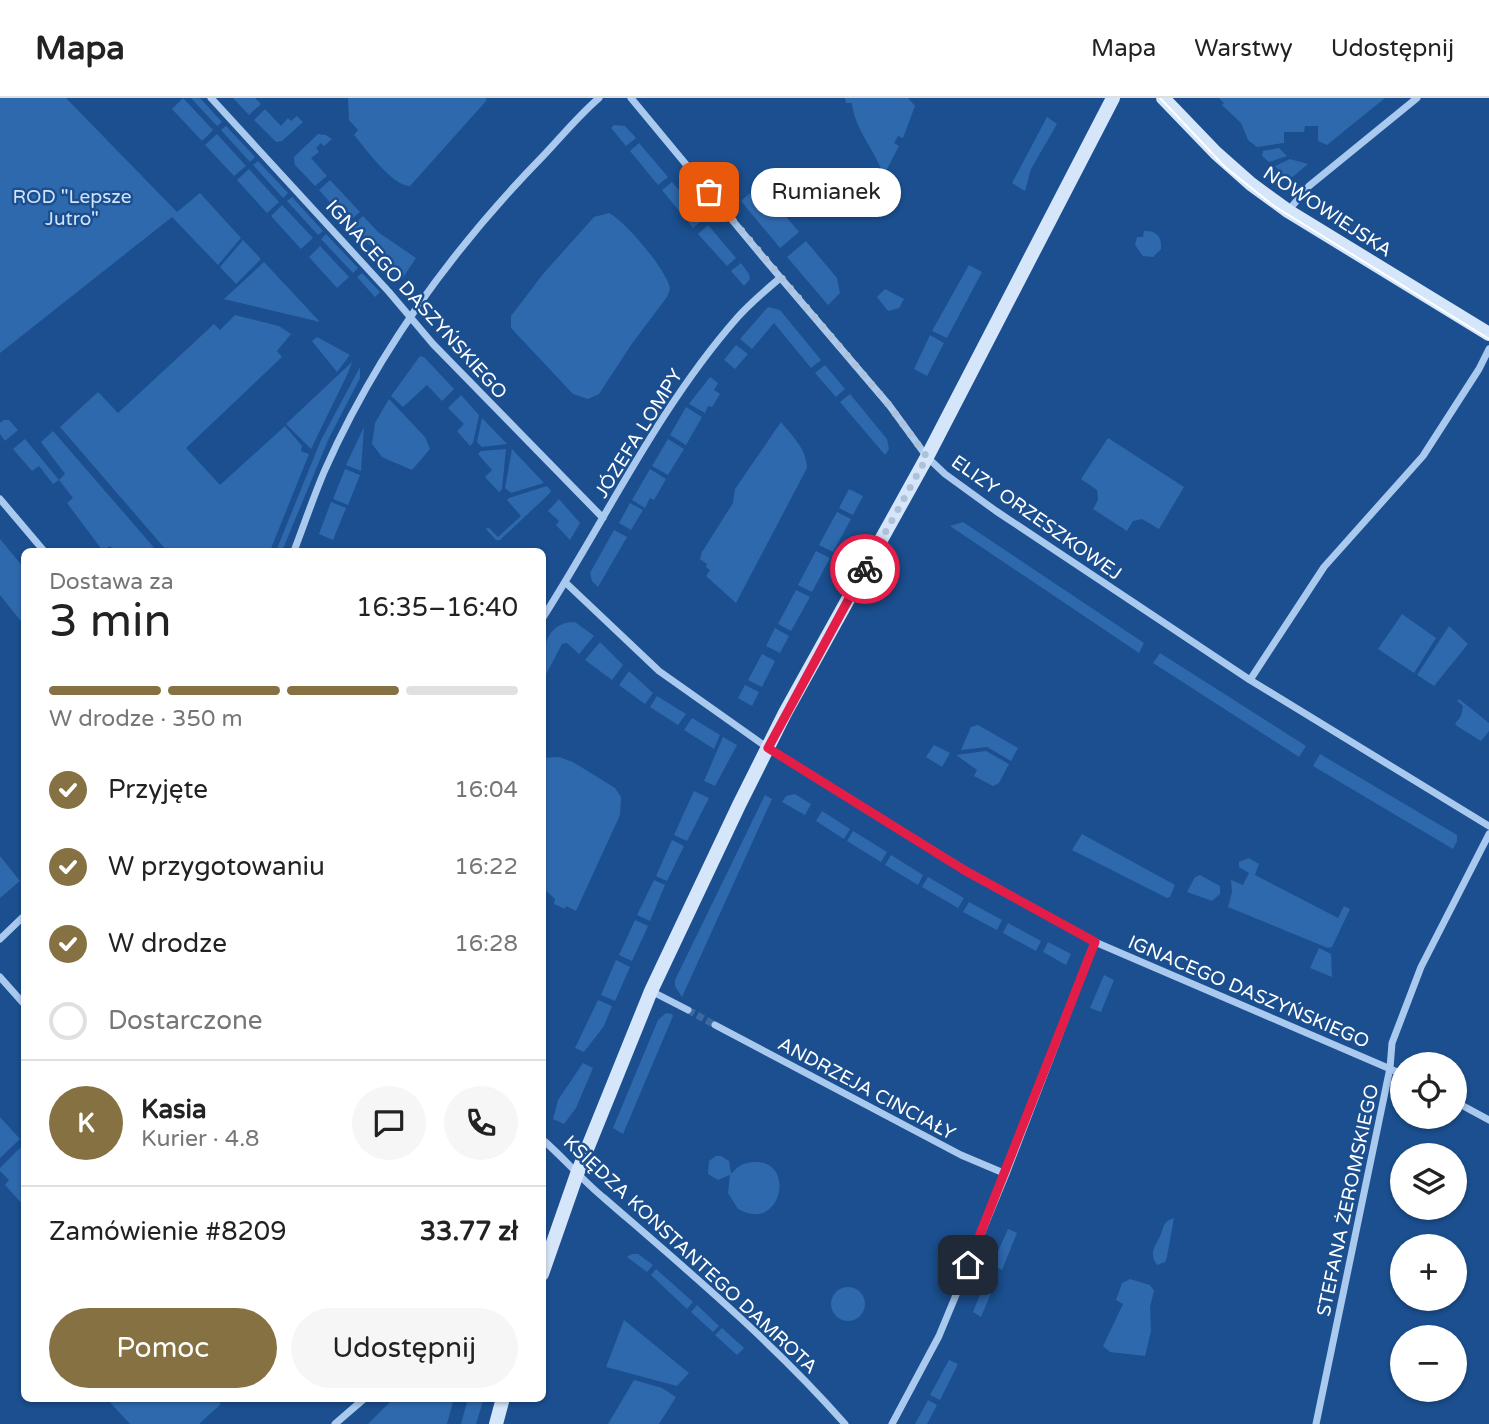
<!DOCTYPE html>
<html lang="pl">
<meta charset="utf-8">
<style>
:root{--surface:#fff;--page:#f6f6f6;--text:#222;--muted:#767676;--line:#e0e0e0;--accent:#857141}
body{margin:0;font-family:"Varela Round",sans-serif;background:var(--page);color:var(--text);height:100vh;display:flex;flex-direction:column;font-size:26px;white-space:nowrap}
*{box-sizing:border-box;margin:0}
p{font-size:23px;color:var(--muted)}
.icon{flex:none;width:38px;height:38px;fill:none;stroke:currentColor;stroke-width:2;stroke-linecap:round;stroke-linejoin:round}
.map{position:relative;flex:1;overflow:hidden}
.drawer{position:absolute;left:21px;top:450px;width:525px;height:854px;display:flex;flex-direction:column;background:var(--surface);border-radius:10px;box-shadow:0 2px 5px #0004}
.drawer>*{flex:none}
.controls{position:absolute;left:1390px;top:954px;display:grid;gap:14px}
.controls a{display:grid;place-items:center;width:77px;height:77px;border-radius:50%;background:var(--surface);box-shadow:0 2px 5px #0004;font-size:35px}
.pin{position:absolute;display:grid;place-items:center;width:60px;height:60px;color:#fff;margin:-30px;border-radius:14px;box-shadow:0 4px 10px #0006}
.courier{position:absolute;display:grid;place-items:center;width:70px;height:70px;margin:-35px;border:5px solid #e11d48;border-radius:50%;background:#fff;color:#222;box-shadow:0 2px 9px #0007}
.bubble{position:absolute;height:49px;border-radius:24px;background:var(--surface);box-shadow:0 2px 5px #0004;font-size:23px;font-weight:600;line-height:49px;text-align:center}
.headline em{font-style:normal;font-weight:600}
.headline div{display:flex;flex-direction:column-reverse}
.headline{display:flex;align-items:center;justify-content:space-between;height:119px;padding:0 28px}
h1{font-size:46px;font-weight:600;line-height:52px}
.bar{display:grid;grid-template-columns:repeat(4,1fr);gap:10px 7px;align-content:center;height:84px;padding:0 28px}
.bar i{height:9px;border-radius:5px;background:var(--line)}
.bar .current{background:var(--accent)}
.bar p{grid-column:span 4}
.line{display:flex;align-items:center;gap:18px;padding:0 28px;border-top:2px solid var(--line)}
.line div{flex:1}
.round{display:grid;place-items:center;flex:none;width:74px;height:74px;border-radius:37px;background:var(--page)}
ol{padding:0 28px;list-style:none}
li{display:flex;align-items:center;gap:21px;height:77px}
li p{margin-inline-start:auto}
li .icon{padding:7px;border-radius:50%;background:var(--accent);color:#fff;stroke-width:4}
li:last-child{color:var(--muted)}
li i{width:38px;height:38px;border:4px solid var(--line);border-radius:50%}
.cta{display:flex;gap:14px;margin-top:auto;padding:14px 28px}
.cta a{flex:1;height:80px;border-radius:42px;background:var(--accent);color:#fff;font-size:28px;font-weight:600;line-height:80px;text-align:center}
.cta a+a{background:var(--page);color:var(--text)}
header{display:flex;align-items:center;gap:42px;box-sizing:border-box;height:98px;padding:0 35px;background:var(--surface);border-bottom:2px solid var(--line)}
header strong{font-size:33px}
nav{display:flex;gap:38px;margin-inline-start:auto;font-size:24px}
.map>svg:first-child{display:block}
.green{fill:#2e69ad}
.lines{fill:none;stroke-linecap:round;stroke-linejoin:round}
.street-tunnel{stroke:#3d69a0;stroke-width:7;stroke-dasharray:7 3.5;stroke-linecap:butt}
.street{stroke:#a9c9ee;stroke-width:7}
.secondary{stroke:#d6e6fa;stroke-width:14}
.tram{stroke:#fff;stroke-width:2}
.done{stroke:#afc1d8;stroke-width:7;stroke-dasharray:0 12.6}
.route{stroke:#e11d48;stroke-width:9}
.labels{text-anchor:middle;stroke-width:5;stroke-linejoin:round;paint-order:stroke}
.park-label{font-size:19px;fill:#cfe3fa;stroke:#1b4f8f}
.street-label{font-size:19px;fill:#fff;stroke:#1b4f8f}
</style>
<header>
<strong>Mapa</strong>
<nav><a>Mapa</a><a>Warstwy</a><a>Udostępnij</a></nav>
</header>
<div class="map">
<svg width="1489" height="1326" viewBox="0 0 1489 1326">
<rect width="100%" height="100%" fill="#1b4f8f"/>
<!-- green -->
<path class="green" d="M 0,0 L 66,0 L 177,114 L 200,95 L 241,140 L 218,167 L 172,119 L 0,255 Z
M 183,0 L 213,32 L 202,43 L 172,11 Z
M 191,0 L 200,0 L 222,24 L 217,28 Z
M 233,0 L 255,0 L 261,6 L 249,17 Z
M 348,0 L 485,0 L 487,2 L 410,88 C 392,88 366,51 354,37 L 358,32 L 349,22 Z
M 845,0 L 908,0 L 915,8 L 903,40 L 898,38 L 894,45 L 899,48 L 887,71 L 882,73 C 873,50 854,29 852,5 L 846,5 Z
M 1219,0 L 1385,0 L 1327,47 L 1318,43 L 1318,28 L 1305,28 L 1304,34 L 1284,34 L 1284,45 L 1257,49 L 1248,42 L 1241,25 L 1222,7 L 1224,5 Z
M 265,11 L 281,28 L 288,20 L 291,23 L 297,18 L 303,24 L 282,43 L 276,44 L 254,22 Z
M 1047,19 L 1057,26 L 1031,71 L 1025,93 L 1012,85 Z
M 614,27 L 625,28 L 636,40 L 626,48 L 611,30 Z
M 226,28 L 255,59 L 250,64 L 221,32 Z
M 217,36 L 246,68 L 234,78 L 205,47 Z
M 318,36 L 326,37 L 332,41 L 324,48 L 321,45 L 316,50 L 319,54 L 311,60 L 327,78 L 315,88 L 295,67 L 294,59 Z
M 639,45 L 668,79 L 658,87 L 630,53 Z
M 1279,50 L 1287,58 L 1269,64 L 1262,58 L 1263,53 Z
M 1290,61 L 1308,66 L 1290,81 L 1286,80 L 1275,68 Z
M 258,63 L 288,95 L 283,100 L 253,67 Z
M 249,71 L 279,104 L 267,115 L 237,82 Z
M 330,82 L 360,114 L 348,124 L 319,92 Z
M 672,84 L 704,121 L 693,130 L 662,92 Z
M 757,94 L 767,96 L 799,134 L 780,150 L 741,103 L 749,96 Z
M 292,99 L 323,133 L 318,137 L 287,103 Z
M 282,107 L 313,140 L 301,151 L 271,118 Z
M 609,115 C 625,123 668,173 670,191 L 667,199 L 631,247 L 599,296 L 588,301 L 573,296 L 511,230 L 511,218 L 543,176 L 594,119 Z
M 363,118 L 378,134 L 416,160 L 402,181 L 352,128 Z
M 708,127 L 736,160 L 727,168 L 698,136 Z
M 1144,133 C 1156,132 1162,138 1161,151 L 1153,159 L 1143,158 L 1135,147 L 1137,139 L 1143,139 Z
M 326,136 L 358,170 L 353,175 L 321,141 Z
M 243,142 L 261,161 L 236,186 L 220,169 Z
M 806,143 L 837,180 L 840,195 L 828,207 L 787,159 Z
M 320,148 L 349,179 L 337,190 L 309,159 Z
M 264,164 L 320,224 L 224,201 Z
M 741,165 L 749,176 L 750,181 L 744,188 L 731,173 Z
M 969,167 L 982,174 L 947,240 L 932,233 Z
M 362,175 L 380,194 L 375,199 L 357,179 Z
M 885,191 L 904,201 L 899,210 L 888,213 L 877,199 Z
M 768,209 L 780,212 L 821,262 L 811,270 L 774,225 L 752,251 L 740,241 Z
M 235,217 L 279,228 L 291,236 L 277,253 L 282,259 L 186,350 L 220,387 L 285,328 L 302,348 L 301,353 L 309,356 L 270,453 L 167,453 L 60,329 L 98,294 L 118,315 L 214,226 L 220,232 Z
M 930,237 L 944,245 L 927,278 L 914,271 Z
M 317,239 L 350,257 L 337,274 L 312,243 Z
M 736,247 L 748,256 L 735,271 L 724,262 Z
M 420,258 L 424,259 L 454,291 L 442,303 L 427,287 L 403,309 L 391,298 Z
M 352,264 L 348,275 L 311,351 L 286,326 Z
M 825,267 L 845,291 L 836,299 L 815,275 Z
M 360,269 L 360,280 L 329,340 L 282,453 L 276,453 L 321,342 Z
M 710,279 L 718,285 L 714,292 L 720,296 L 712,309 L 708,308 L 705,315 L 689,306 Z
M 850,296 L 887,341 L 889,351 L 885,357 L 840,304 Z
M 461,297 L 479,317 L 473,345 L 470,348 L 457,333 L 464,326 L 448,310 Z
M 389,301 L 425,339 L 430,351 L 412,372 L 382,359 L 372,346 L 375,325 Z
M 686,309 L 702,319 L 686,347 L 670,337 Z
M 482,320 L 507,346 L 482,349 L 477,344 Z
M 4,322 L 9,322 L 18,332 L 5,343 L 0,336 L 0,325 Z
M 781,324 C 793,339 806,350 807,370 L 736,505 L 706,478 L 710,472 L 706,469 L 707,466 L 700,461 L 702,454 L 733,405 L 735,391 Z
M 364,329 L 361,373 L 346,367 Z
M 53,333 L 157,453 L 115,453 L 110,448 L 103,453 L 67,405 L 73,400 L 59,382 L 53,386 L 39,368 L 32,373 L 13,351 L 25,341 L 59,382 L 65,376 L 41,344 Z
M 1108,340 L 1184,389 L 1159,431 L 1142,421 L 1133,423 L 1127,433 L 1093,411 L 1098,402 L 1097,392 L 1081,381 Z
M 668,341 L 684,351 L 668,377 L 652,368 Z
M 506,351 L 502,391 L 499,394 L 485,379 L 492,372 L 478,356 L 481,353 Z
M 512,351 L 544,385 L 511,395 L 505,390 Z
M 345,371 L 360,377 L 348,407 L 333,401 Z
M 650,371 L 666,381 L 654,402 L 650,400 L 645,410 L 632,402 Z
M 547,388 L 551,393 L 549,396 L 500,442 L 496,442 L 486,431 L 488,429 L 498,439 L 521,418 L 507,402 L 509,400 Z
M 849,391 L 863,398 L 853,417 L 839,410 Z
M 559,401 L 580,425 L 570,442 L 556,427 L 559,423 L 548,413 Z
M 331,404 L 346,410 L 333,442 L 319,436 Z
M 630,405 L 643,412 L 631,432 L 619,425 Z
M 837,414 L 851,421 L 833,454 L 819,447 Z
M 963,424 L 1144,545 L 1139,555 L 950,428 Z
M 614,432 L 627,439 L 598,489 L 592,483 L 590,475 Z
M 0,441 L 24,470 L 24,527 L 0,497 Z
M 816,453 L 830,460 L 812,494 L 798,487 Z
M 796,492 L 810,499 L 791,533 L 778,526 Z
M 1402,516 L 1436,540 L 1414,575 L 1378,551 Z
M 575,524 L 594,538 L 579,556 L 567,545 L 562,546 L 543,582 C 542,558 542,524 575,524 Z
M 1449,528 L 1468,546 L 1434,588 L 1417,577 Z
M 775,530 L 789,538 L 780,555 L 766,548 Z
M 600,544 L 623,567 L 612,582 L 585,562 Z
M 1160,555 L 1306,648 L 1299,659 L 1153,565 Z
M 762,556 L 775,563 L 762,589 L 748,582 Z
M 629,573 L 653,595 L 645,606 L 619,587 Z
M 745,587 L 759,594 L 752,608 L 738,600 Z
M 657,598 L 686,616 L 678,627 L 650,609 Z
M 1459,601 L 1489,625 L 1489,633 L 1481,643 L 1457,628 L 1455,626 L 1461,618 L 1463,608 L 1457,603 Z
M 692,620 L 720,637 L 714,651 L 684,632 Z
M 978,627 L 1018,650 L 1011,663 L 987,649 L 961,652 L 971,629 Z
M 723,639 L 737,647 L 715,688 L 704,683 Z
M 934,647 L 950,655 L 942,669 L 926,659 Z
M 986,653 L 1009,666 L 999,685 L 993,688 L 974,678 L 977,672 L 956,657 Z
M 1320,656 L 1457,737 L 1457,743 L 1453,751 L 1313,668 Z
M 559,659 L 573,664 L 615,690 L 621,699 L 620,717 L 576,813 L 566,808 L 565,811 L 554,806 L 555,801 L 543,790 L 543,660 Z
M 694,693 L 709,700 L 687,743 L 674,737 Z
M 795,696 L 811,706 L 805,717 L 782,704 L 786,698 Z
M 765,697 L 772,701 L 682,899 L 675,888 L 675,882 Z
M 822,713 L 850,731 L 844,741 L 816,723 Z
M 853,733 L 887,754 L 881,764 L 847,743 Z
M 1082,736 L 1175,787 L 1170,799 L 1167,800 L 1072,752 Z
M 672,742 L 684,748 L 667,783 L 656,778 Z
M 891,757 L 923,777 L 918,787 L 885,767 Z
M 0,758 L 20,783 L 0,800 Z
M 1249,760 L 1259,766 L 1255,777 L 1338,820 L 1344,808 L 1350,811 L 1332,849 L 1328,850 L 1228,809 L 1232,794 L 1231,782 L 1243,787 L 1249,775 L 1239,769 L 1239,764 Z
M 1200,777 L 1220,788 L 1220,796 L 1212,803 L 1187,794 L 1195,779 Z
M 928,779 L 964,800 L 958,810 L 922,789 Z
M 654,782 L 665,787 L 650,823 L 637,817 Z
M 969,804 L 1002,822 L 997,832 L 963,814 Z
M 635,822 L 648,828 L 632,863 L 619,857 Z
M 1008,825 L 1041,843 L 1036,853 L 1003,835 Z
M 1048,844 L 1071,856 L 1066,867 L 1043,854 Z
M 1319,850 L 1331,856 L 1332,879 L 1310,870 Z
M 616,862 L 630,869 L 615,903 L 601,897 Z
M 1104,877 L 1114,882 L 1101,914 L 1090,910 Z
M 598,902 L 612,908 L 604,928 L 584,954 L 575,950 Z
M 666,915 L 672,916 L 673,918 L 623,1036 L 613,1030 L 658,922 Z
M 583,965 L 593,970 L 576,1010 L 564,1026 L 553,1021 L 558,1002 Z
M 0,1019 L 20,1041 L 0,1060 Z
M 23,1047 L 24,1048 L 24,1108 L 5,1087 L 9,1082 L 0,1073 L 0,1070 Z
M 716,1058 L 721,1058 L 729,1063 L 731,1076 C 738,1068 744,1064 755,1064 C 797,1063 781,1136 738,1111 L 728,1095 L 730,1077 L 718,1082 L 708,1076 L 709,1063 Z
M 1174,1120 L 1167,1159 L 1165,1164 L 1157,1167 C 1148,1154 1156,1148 1161,1136 C 1164,1127 1164,1123 1174,1120 Z
M 1008,1131 L 1017,1135 L 1002,1172 L 992,1167 Z
M 632,1156 L 638,1156 L 653,1167 L 647,1174 L 627,1159 Z
M 656,1171 L 693,1204 L 687,1211 L 651,1177 Z
M 1130,1181 L 1150,1187 L 1154,1193 L 1150,1209 L 1151,1233 L 1145,1258 L 1110,1254 L 1103,1248 L 1123,1206 L 1116,1202 L 1122,1185 Z
M 983,1189 L 992,1193 L 981,1219 L 973,1214 Z
M831 1206a17 17 0 1 1 34 0a17 17 0 1 1-34 0Z
M 697,1207 L 719,1228 L 713,1234 L 691,1214 Z
M 624,1222 L 689,1275 L 677,1288 L 606,1269 Z
M 722,1230 L 744,1250 L 737,1257 L 715,1237 Z
M 949,1262 L 958,1266 L 940,1302 L 930,1297 Z
M 634,1282 L 662,1290 L 676,1299 L 659,1326 L 608,1326 Z
M 106,1300 L 216,1300 L 221,1306 L 199,1326 L 130,1326 Z
M 394,1300 L 454,1300 L 447,1326 L 368,1326 Z
M 468,1300 L 484,1300 L 476,1326 L 461,1326 Z
M 928,1302 L 937,1307 L 927,1326 L 915,1326 Z"/>
<g class="lines">
<!-- street-tunnel -->
<path class="street-tunnel" d="M 688,912 L 715,927"/>
<!-- street -->
<path class="street" d="M 211,0 L 389,194 L 433,246 L 603,420
M 631,0 L 762,158 L 889,307 L 927,359 L 945,376 L 996,413 L 1250,582 L 1489,728
M 1288,113 L 1309,88 L 1417,0
M 0,401 L 44,453
M 294,453 C 304,427 313,400 324,374 C 376,256 454,149 544,57 C 562,38 579,17 599,0
M 566,485 L 659,573 L 768,650 L 965,772 L 1095,844 L 1402,976
M 542,521 C 606,421 658,310 737,220 C 750,205 765,193 780,180
M 1250,582 L 1324,469 L 1423,358 L 1479,271 L 1489,251
M 0,841 L 24,818
M 0,879 L 24,906
M 651,893 L 688,912
M 715,927 L 961,1057 L 1006,1076
M 1454,1003 L 1489,1022
M 542,1041 C 564,1060 582,1082 604,1100 C 687,1172 772,1243 845,1326
M 335,1326 L 365,1300
M 892,1326 L 939,1238 L 1006,1076 L 1095,844
M 1316,1326 L 1390,970 L 1392,945 L 1421,869 L 1489,736"/>
<!-- secondary -->
<path class="secondary" d="M 1163,0 L 1216,55 L 1251,86 L 1288,113 L 1489,236
M 542,1176 L 577,1076 L 651,893 L 739,707 L 785,615 L 927,359 L 1113,0
M 496,1326 L 503,1300"/>
<!-- tram -->
<path class="tram" d="M 1160,0 L 1225,69 L 1274,108 L 1489,241"/>
</g>
<g class="lines">
<!-- done -->
<path class="done" d="M 709,94 L 889,307 L 927,359 L 865,471"/>
<!-- route -->
<path class="route" d="M 865,471 L 768,650 L 964,772 L 1095,844 L 968,1167"/>
</g>
<g class="labels">
<!-- park labels -->
<g class="park-label">
<text x="72" y="105">ROD "Lepsze<tspan x="72" dy="22">Jutro"</tspan></text>
</g>
<!-- street labels -->
<g class="street-label">
<text transform="translate(1328 113) rotate(33)" y="7">NOWOWIEJSKA</text>
<text transform="translate(417 201) rotate(48)" y="7">IGNACEGO DASZYŃSKIEGO</text>
<text transform="translate(638 335) rotate(-58)" y="7">JÓZEFA LOMPY</text>
<text transform="translate(1037 419) rotate(35)" y="7">ELIZY ORZESZKOWEJ</text>
<text transform="translate(1249 893) rotate(23)" y="7">IGNACEGO DASZYŃSKIEGO</text>
<text transform="translate(867 990) rotate(28)" y="7">ANDRZEJA CINCIAŁY</text>
<text transform="translate(1347 1102) rotate(-78)" y="7">STEFANA ŻEROMSKIEGO</text>
<text transform="translate(691 1156) rotate(43)" y="7">KSIĘDZA KONSTANTEGO DAMROTA</text>
</g>
</g>
</svg>
<div class="controls">
<a><svg class="icon" aria-label="locate" viewBox="0 0 24 24"><circle cx="12" cy="12" r="6"/><path d="M12 2v4M12 18v4M2 12h4M18 12h4"/></svg></a>
<a><svg class="icon" aria-label="layers" viewBox="0 0 24 24"><path d="M12 4l9 5-9 5-9-5zM3 14l9 5 9-5"/></svg></a>
<a>+</a>
<a>−</a>
</div>
<div class="pin" style="left:709px;top:94px;background:#ea580c"><svg class="icon" aria-label="bag" viewBox="0 0 24 24"><path d="M5 8h14l-1 12H6zM9 8a3 3 0 0 1 6 0"/></svg></div>
<div class="pin" style="left:968px;top:1167px;background:#1f2937"><svg class="icon" aria-label="home" viewBox="0 0 24 24"><path d="M3 11l9-7 9 7M6 9v11h12V9"/></svg></div>
<div class="courier" style="left:865px;top:471px"><svg class="icon" aria-label="bike" viewBox="0 0 24 24"><circle cx="6" cy="16" r="4"/><circle cx="18" cy="16" r="4"/><path d="M6 16l4-8h5l3 8M10 8l3 8H6M13 5h3"/></svg></div>
<div class="bubble" style="left:751px;top:70px;width:150px">Rumianek</div>
<section class="drawer">
<div class="headline"><div><h1>3 min</h1><p>Dostawa za</p></div><em>16:35–16:40</em></div>
<div class="bar"><i class="current"></i><i class="current"></i><i class="current"></i><i></i><p>W drodze · 350 m</p></div>
<ol>
<li><svg class="icon" aria-label="check" viewBox="0 0 24 24"><path d="M5 12l5 5 9-10"/></svg>Przyjęte<p>16:04</p></li>
<li><svg class="icon" aria-label="check" viewBox="0 0 24 24"><path d="M5 12l5 5 9-10"/></svg>W przygotowaniu<p>16:22</p></li>
<li><svg class="icon" aria-label="check" viewBox="0 0 24 24"><path d="M5 12l5 5 9-10"/></svg>W drodze<p>16:28</p></li>
<li><i></i>Dostarczone</li>
</ol>
<div class="line" style="height:126px"><b class="round" style="background:var(--accent);color:#fff">K</b><div><b>Kasia</b><p>Kurier · 4.8</p></div><a class="round"><svg class="icon" aria-label="chat" viewBox="0 0 24 24"><path d="M4 5h16v11H9l-5 4z"/></svg></a><a class="round"><svg class="icon" aria-label="phone" viewBox="0 0 24 24"><path d="M5 4h4l2 5-3 2q2 4 5 5l2-3 5 2v4C11 20 4 13 5 4z"/></svg></a></div>
<div class="line" style="height:91px"><div>Zamówienie #8209</div><b>33.77 zł</b></div>
<div class="cta"><a>Pomoc</a><a>Udostępnij</a></div>
</section>
</div>
